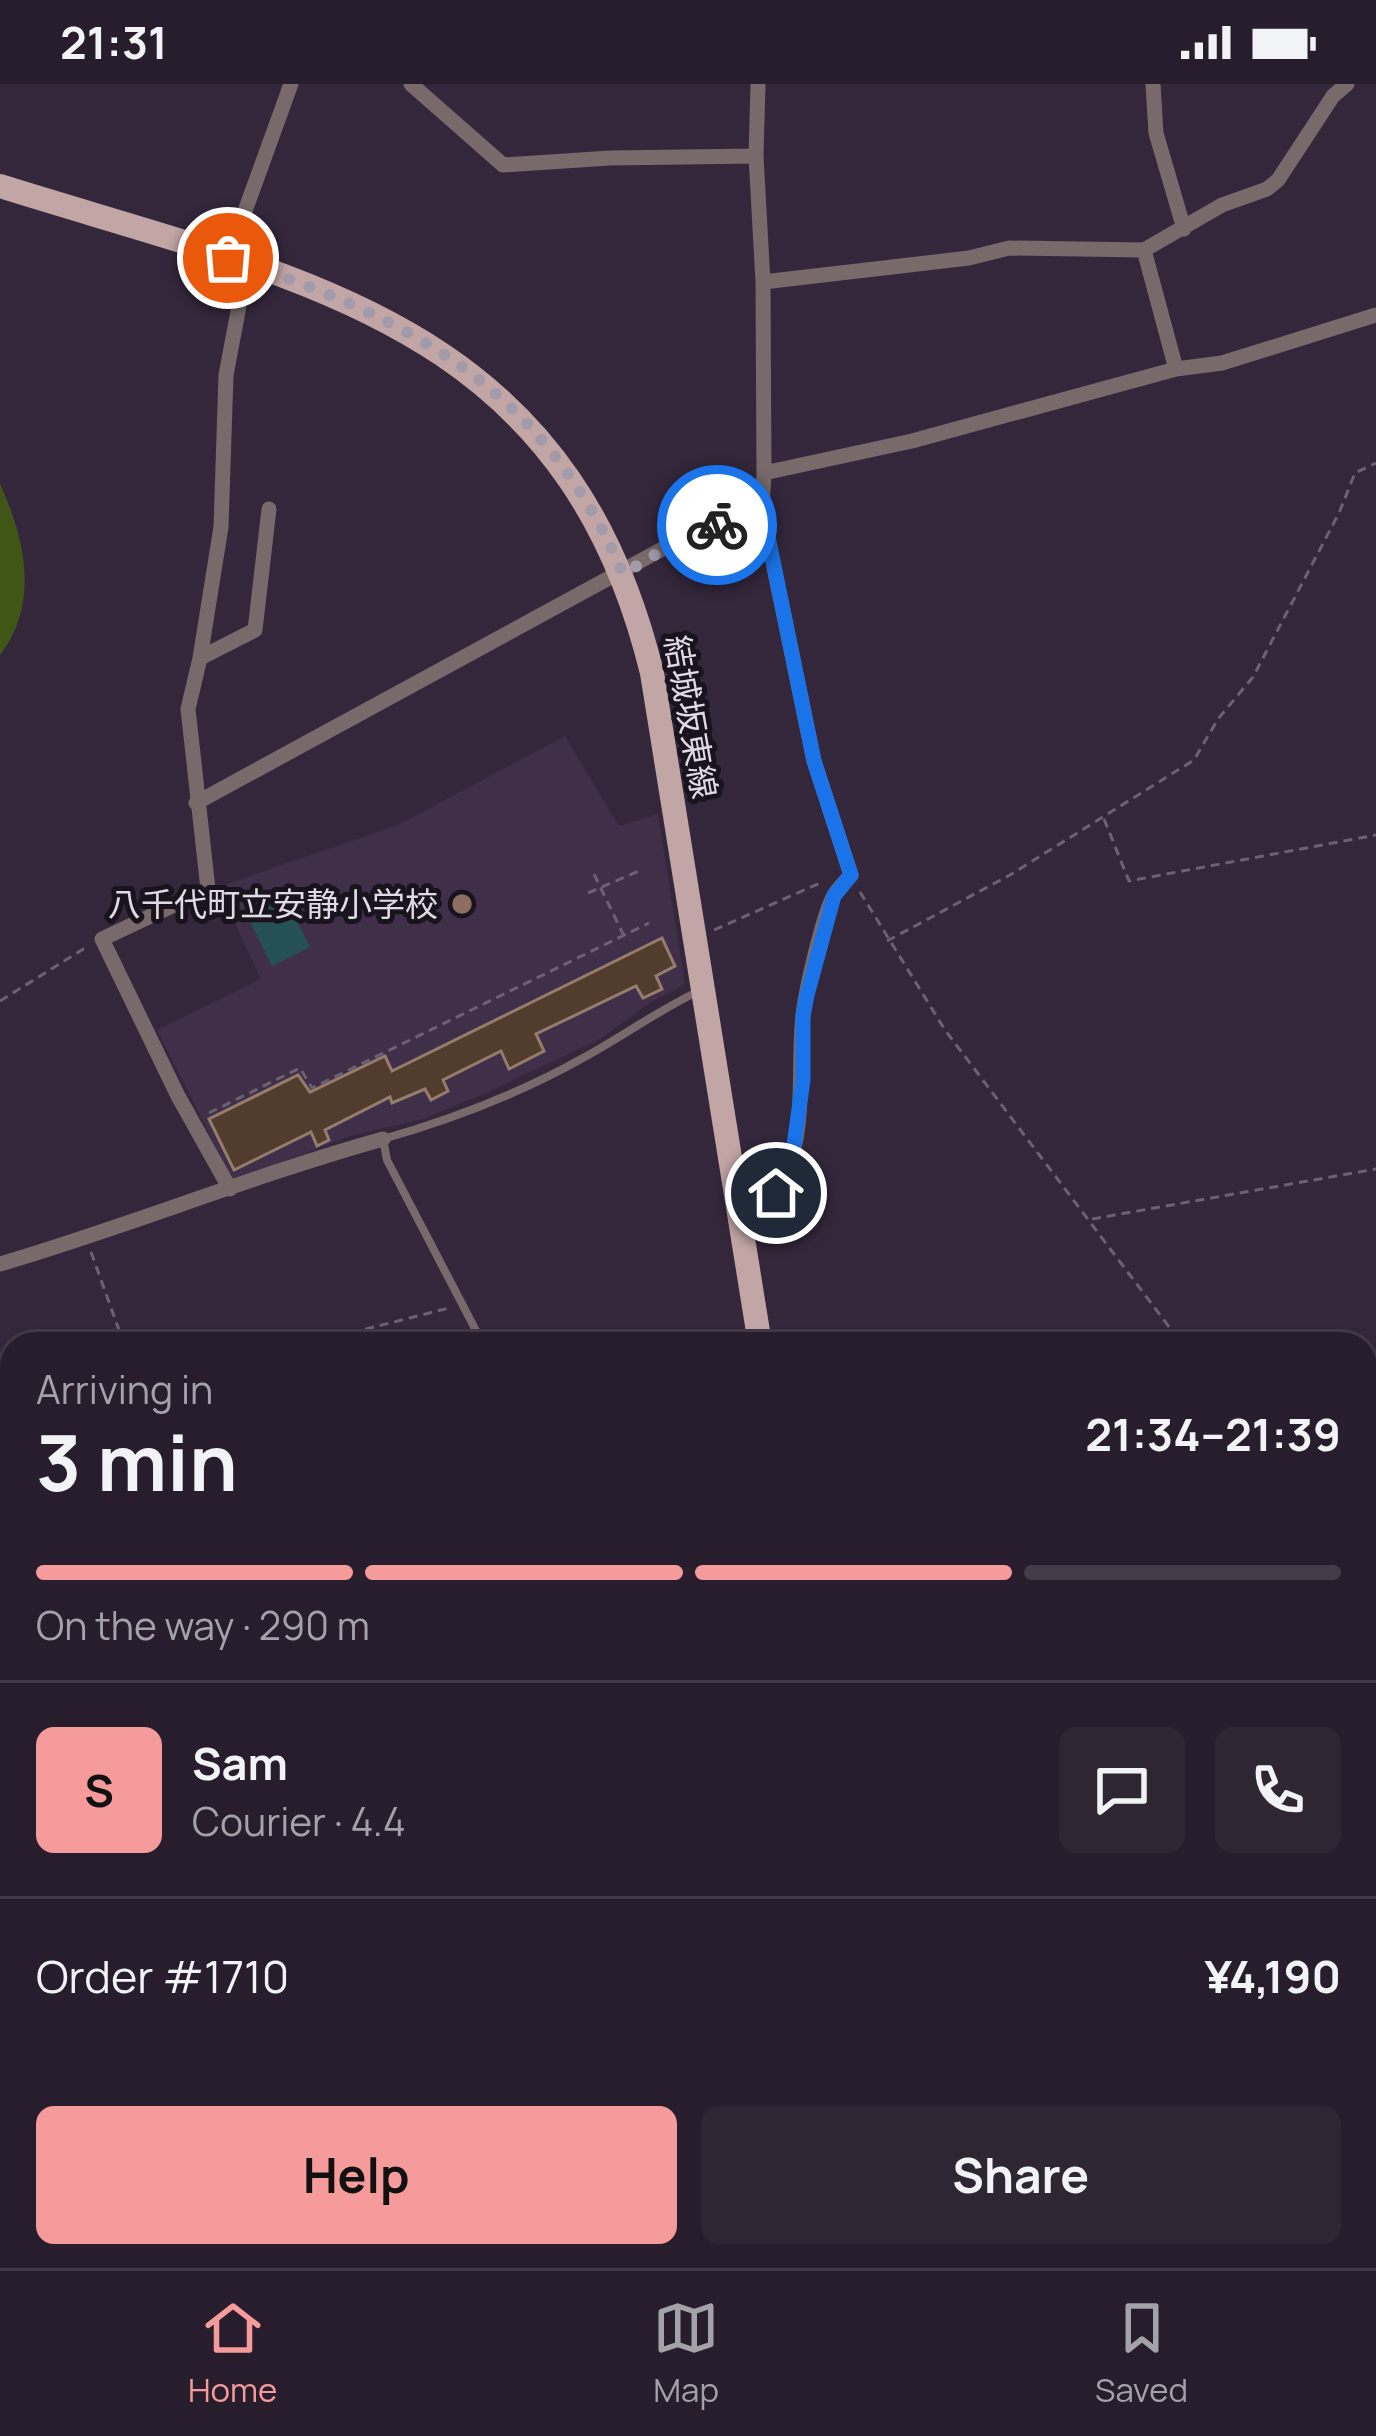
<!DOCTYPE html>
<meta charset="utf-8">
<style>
:root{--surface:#271d2c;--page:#2f2634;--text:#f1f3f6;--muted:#a4a2a9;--line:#433b48;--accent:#f59b9b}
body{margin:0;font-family:Manrope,"Noto Sans JP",sans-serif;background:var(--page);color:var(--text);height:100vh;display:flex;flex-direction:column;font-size:45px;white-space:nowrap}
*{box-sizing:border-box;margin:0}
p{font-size:39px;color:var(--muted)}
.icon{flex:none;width:66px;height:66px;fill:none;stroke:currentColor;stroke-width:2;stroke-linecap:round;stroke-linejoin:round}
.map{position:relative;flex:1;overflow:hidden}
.drawer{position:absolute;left:0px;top:1248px;width:1377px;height:936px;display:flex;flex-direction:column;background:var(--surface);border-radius:36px 36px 0 0;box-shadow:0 3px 9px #0004,0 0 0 3px var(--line)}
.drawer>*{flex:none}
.pin{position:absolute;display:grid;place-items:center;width:102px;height:102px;color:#fff;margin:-51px;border:6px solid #fff;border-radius:50%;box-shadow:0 3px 12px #0007}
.courier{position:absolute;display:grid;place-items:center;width:120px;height:120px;margin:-60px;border:9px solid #1a73e8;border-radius:50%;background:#fff;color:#222;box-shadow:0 3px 15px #0007}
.head em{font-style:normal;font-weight:700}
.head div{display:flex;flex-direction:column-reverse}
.head{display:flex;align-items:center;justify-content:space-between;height:204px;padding:0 36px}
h1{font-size:78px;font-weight:700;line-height:90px}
.bar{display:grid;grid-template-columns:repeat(4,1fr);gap:18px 12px;align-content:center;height:144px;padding:0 36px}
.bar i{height:15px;border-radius:9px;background:var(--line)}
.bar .selected{background:var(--accent)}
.bar p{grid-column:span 4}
.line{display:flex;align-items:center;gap:30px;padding:0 36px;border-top:3px solid var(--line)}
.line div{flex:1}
.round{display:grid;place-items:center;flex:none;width:126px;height:126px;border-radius:18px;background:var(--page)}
.action{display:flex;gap:24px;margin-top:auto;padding:24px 36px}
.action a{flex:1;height:138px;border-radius:18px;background:var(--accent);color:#111;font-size:48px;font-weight:700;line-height:138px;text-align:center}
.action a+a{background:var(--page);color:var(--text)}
.status{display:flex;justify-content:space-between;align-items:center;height:84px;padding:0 60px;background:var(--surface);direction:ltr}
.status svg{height:33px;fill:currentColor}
.menu{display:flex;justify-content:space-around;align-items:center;height:168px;border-top:3px solid var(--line);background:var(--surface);font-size:33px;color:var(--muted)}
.menu a{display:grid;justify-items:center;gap:6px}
.menu .selected{color:var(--accent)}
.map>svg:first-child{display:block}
.built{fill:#3f2f49}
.green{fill:#3f5616}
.water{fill:#255155}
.building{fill:#513c2d;stroke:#957d6c;stroke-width:3}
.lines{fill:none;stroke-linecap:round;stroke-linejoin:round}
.path{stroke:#6c6072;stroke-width:3;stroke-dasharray:9 6;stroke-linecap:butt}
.lane{stroke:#786a6a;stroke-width:8}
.street{stroke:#786a6a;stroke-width:15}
.primary{stroke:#c2a6a6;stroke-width:24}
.done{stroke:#a49baa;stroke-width:12;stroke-dasharray:0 21.6}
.route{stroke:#1a73e8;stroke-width:15}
.education-dot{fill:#8d6e63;stroke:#18131c;stroke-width:4.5}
.labels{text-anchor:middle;stroke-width:10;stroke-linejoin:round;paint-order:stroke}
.street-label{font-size:33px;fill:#e1d9e6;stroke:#18131c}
.poi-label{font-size:33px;fill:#e1d9e6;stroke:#18131c;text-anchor:end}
</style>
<div class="status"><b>21:31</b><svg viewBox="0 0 49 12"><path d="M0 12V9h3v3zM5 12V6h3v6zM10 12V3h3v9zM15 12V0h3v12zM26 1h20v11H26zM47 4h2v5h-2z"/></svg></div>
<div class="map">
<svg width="1376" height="2184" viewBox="0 0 1376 2184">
<rect width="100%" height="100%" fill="#34273b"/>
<!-- built -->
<path class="built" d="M 565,652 L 619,742 L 658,730 L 685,900 L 648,920 L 600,955 L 488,1008 L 423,1035 L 353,1051 L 233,1097 L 157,946 L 261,895 L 218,803 L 398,741 Z"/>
<!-- green -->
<path class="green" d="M 0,400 C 25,455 40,519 0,571 Z"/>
<!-- water -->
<path class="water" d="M 280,803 L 310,863 L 272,882 L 242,821 Z"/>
<!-- building -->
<path class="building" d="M 662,854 L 675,882 L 656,892 L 662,905 L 643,914 L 636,902 L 536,950 L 544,967 L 509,985 L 501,967 L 443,996 L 448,1007 L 431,1016 L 425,1005 L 392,1019 L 390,1013 L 325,1046 L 329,1056 L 317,1062 L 311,1048 L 234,1086 L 209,1035 L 298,991 L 310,1008 L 385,972 L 392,987 Z"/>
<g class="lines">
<!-- path -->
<path class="path" d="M 1104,735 L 1129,797 L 1376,751
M 594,790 L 624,852
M 860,808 L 945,946 L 1182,1260
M 588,809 L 641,786
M 714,846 L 820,799
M 887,857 L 1010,791 L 1194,676 L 1218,635 L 1253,593 L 1339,429 L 1355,389 L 1376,379
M 0,917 L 85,864
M 209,1029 L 300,984 L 312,1004 L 649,839
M 1092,1135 L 1376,1085
M 91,1168 L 124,1260
M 307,1260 L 449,1224
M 1365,1475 L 1376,1488
M 0,1527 L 12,1523
M 1365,1867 L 1376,1874
M 0,1966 L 2,1968 L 12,1959
M 425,2172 L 425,2184
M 118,2184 L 129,2172
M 1303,2184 L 1305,2172"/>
<!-- lane -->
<path class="lane" d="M 483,1260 L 387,1076 L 383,1055 C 453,1035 519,1010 583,974 C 622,953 657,927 697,908"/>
<!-- street -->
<path class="street" d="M 411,0 L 503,81 L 610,74 L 756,72
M 758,0 L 756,72 L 763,198
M 1153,0 L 1156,49 L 1184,145
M 1144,166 L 1009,164 L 969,174 L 763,198 L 764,389 L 912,357 L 1176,285 L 1222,279 L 1376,231
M 228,174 L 291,0
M 247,180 L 226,291 L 221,443 L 200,574 L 255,546 L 269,425
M 1176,285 L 1144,166 L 1222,121 L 1267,105 L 1278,96 L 1333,12 L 1347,0
M 200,574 L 188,625 L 208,805 L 102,855 L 178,1012 L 230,1105
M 196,719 L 688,451 L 762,425
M 742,1134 C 817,1097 795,999 803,931 C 806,905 822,836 833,813 C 837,805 845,798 851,791 L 814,677 L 762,425 L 764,389
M 0,1180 C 129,1142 254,1091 383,1055
M 1365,1335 L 1376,1333
M 0,1776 L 12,1809
M 287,2172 L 318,2184"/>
<!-- primary -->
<path class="primary" d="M 0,102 C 302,197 566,236 652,589 L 760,1260
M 727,2184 L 727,2172"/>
</g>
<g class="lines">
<!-- done -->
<path class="done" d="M 228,174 C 411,234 544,304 623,490 L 688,451 L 717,441"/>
<!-- route -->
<path class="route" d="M 717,441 L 762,424 L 814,677 L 851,791 L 834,812 L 807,911 L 803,932 L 803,996 L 794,1061 L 787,1087 L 776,1109"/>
</g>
<!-- markers -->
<circle class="education-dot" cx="462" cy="820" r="12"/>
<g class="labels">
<!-- street labels -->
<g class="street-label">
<text transform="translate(691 633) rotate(80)" y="12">結城坂東線</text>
</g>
<!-- poi labels -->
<g class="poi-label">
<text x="438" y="832">八千代町立安静小学校</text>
</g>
</g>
</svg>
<div class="pin" style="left:228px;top:174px;background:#ea580c"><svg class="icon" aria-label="bag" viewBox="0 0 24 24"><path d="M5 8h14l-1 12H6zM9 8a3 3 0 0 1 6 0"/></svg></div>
<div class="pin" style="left:776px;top:1109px;background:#1f2937"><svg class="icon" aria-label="home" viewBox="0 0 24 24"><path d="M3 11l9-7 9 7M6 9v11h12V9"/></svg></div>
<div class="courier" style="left:717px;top:441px"><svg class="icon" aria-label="bike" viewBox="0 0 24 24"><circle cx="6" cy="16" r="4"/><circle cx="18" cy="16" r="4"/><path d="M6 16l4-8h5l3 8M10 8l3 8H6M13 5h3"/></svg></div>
<section class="drawer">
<div class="head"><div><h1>3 min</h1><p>Arriving in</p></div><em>21:34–21:39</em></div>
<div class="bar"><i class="selected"></i><i class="selected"></i><i class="selected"></i><i></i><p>On the way · 290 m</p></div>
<div class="line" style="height:216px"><b class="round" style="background:var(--accent);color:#111">S</b><div><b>Sam</b><p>Courier · 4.4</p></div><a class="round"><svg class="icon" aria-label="chat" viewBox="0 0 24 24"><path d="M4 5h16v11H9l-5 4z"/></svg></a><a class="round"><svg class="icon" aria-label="phone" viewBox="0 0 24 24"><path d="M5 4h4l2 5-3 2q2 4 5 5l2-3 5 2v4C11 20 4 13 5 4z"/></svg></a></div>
<div class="line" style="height:156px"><div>Order #1710</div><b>¥4,190</b></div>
<div class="action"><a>Help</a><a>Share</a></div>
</section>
</div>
<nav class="menu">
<a class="selected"><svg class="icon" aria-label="home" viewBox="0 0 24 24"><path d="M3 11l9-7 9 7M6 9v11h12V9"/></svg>Home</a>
<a><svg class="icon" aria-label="map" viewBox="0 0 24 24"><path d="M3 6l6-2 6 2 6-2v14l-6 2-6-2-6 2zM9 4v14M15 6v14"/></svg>Map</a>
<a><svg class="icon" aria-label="saved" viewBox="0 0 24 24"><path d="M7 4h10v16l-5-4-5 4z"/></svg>Saved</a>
</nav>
